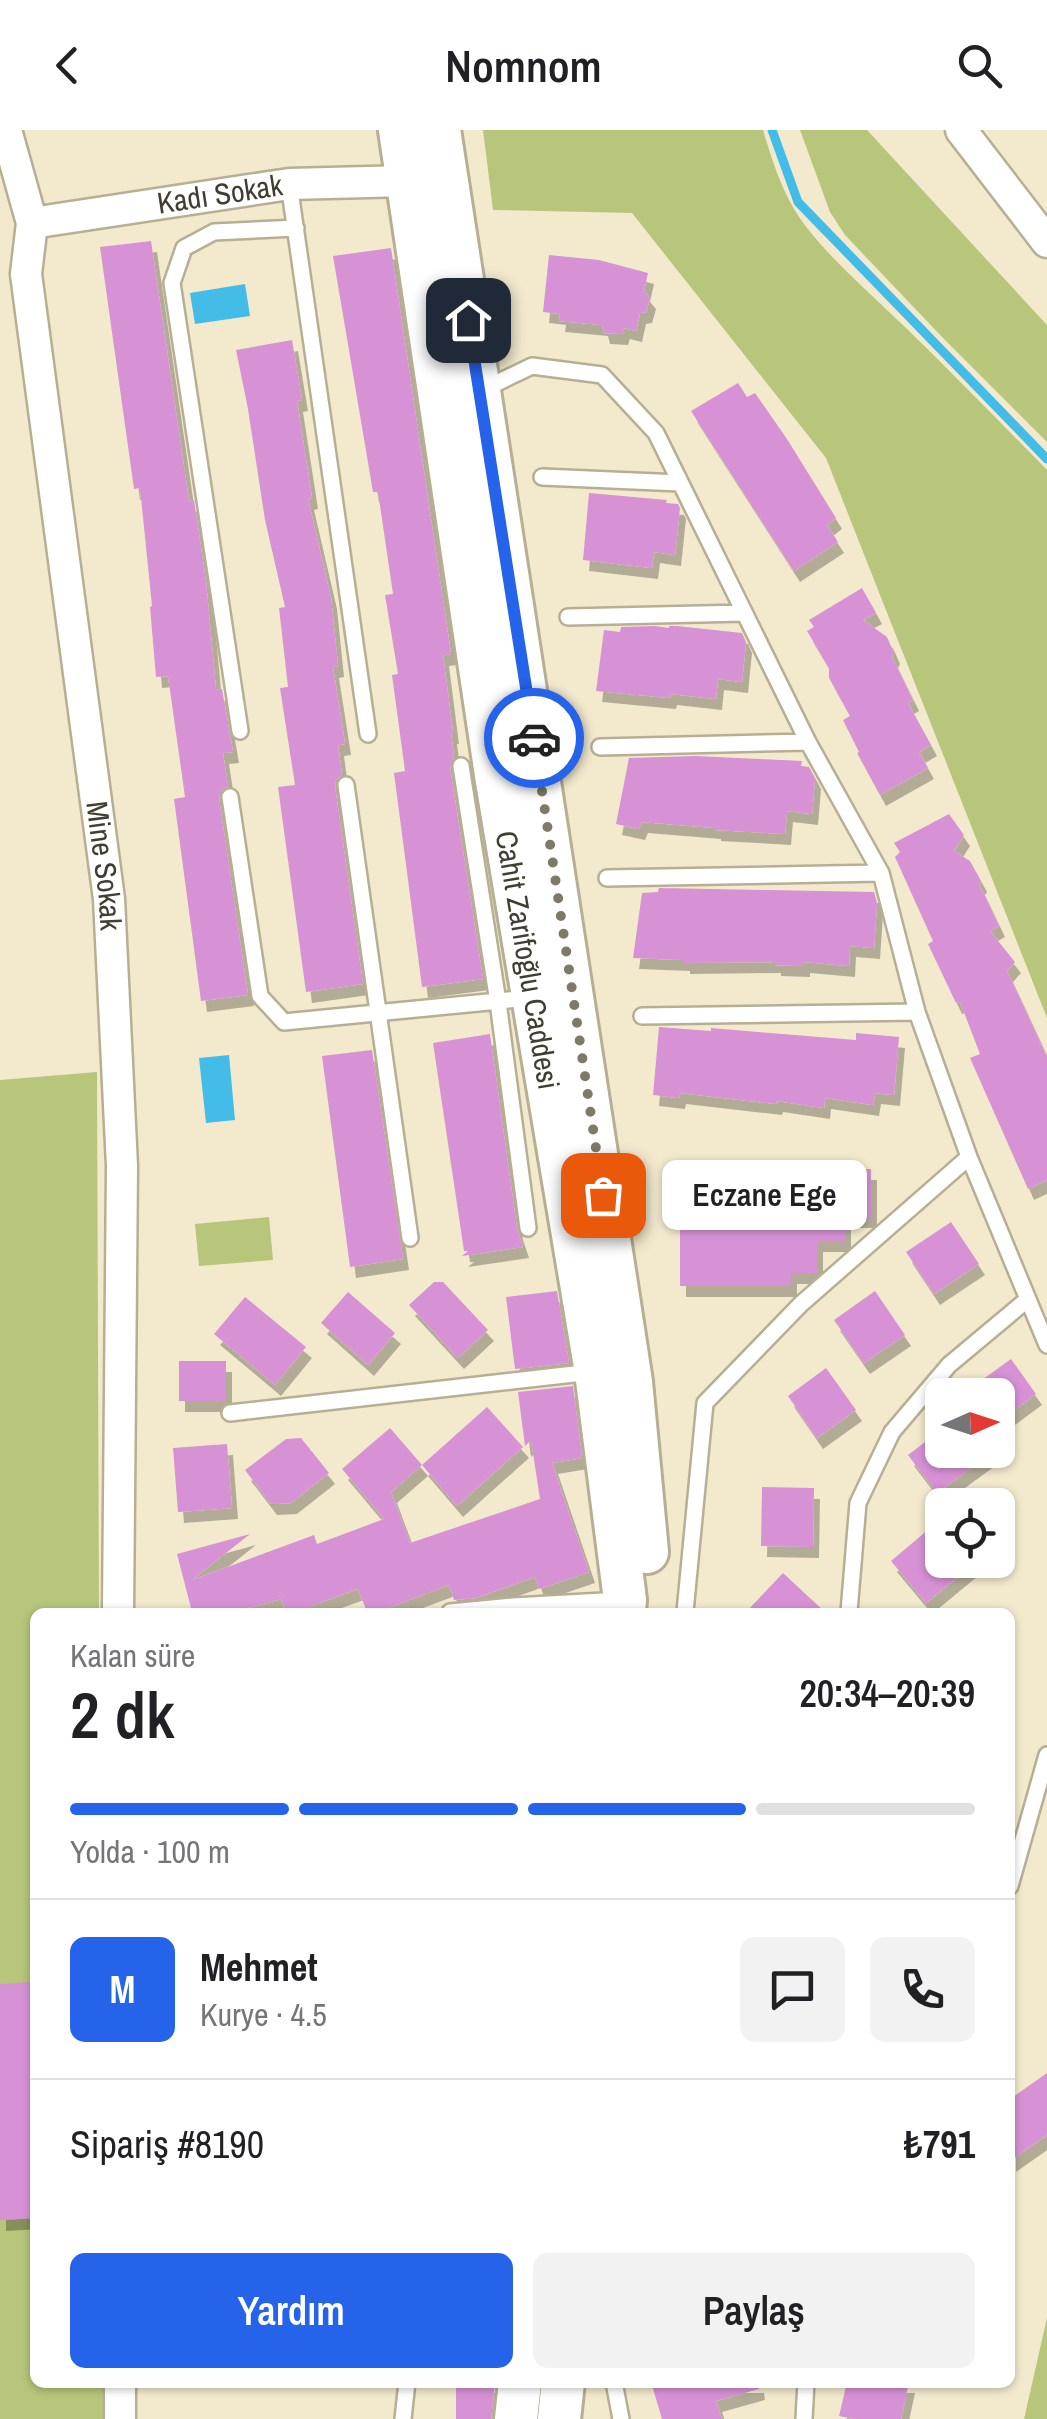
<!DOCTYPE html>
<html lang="tr">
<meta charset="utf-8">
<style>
:root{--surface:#fff;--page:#f2f2f2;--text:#202124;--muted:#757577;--line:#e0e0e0;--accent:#2563eb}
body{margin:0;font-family:"Archivo Narrow",sans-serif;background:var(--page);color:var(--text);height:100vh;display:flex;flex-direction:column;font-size:38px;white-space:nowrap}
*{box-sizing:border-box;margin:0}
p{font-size:32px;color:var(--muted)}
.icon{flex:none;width:55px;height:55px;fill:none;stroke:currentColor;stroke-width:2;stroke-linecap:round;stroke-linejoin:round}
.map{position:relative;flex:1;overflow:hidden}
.side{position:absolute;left:30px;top:1478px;width:985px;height:780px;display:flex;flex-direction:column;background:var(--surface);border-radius:15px;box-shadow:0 2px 8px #0004}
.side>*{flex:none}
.needle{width:65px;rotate:87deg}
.buttons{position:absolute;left:925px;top:1248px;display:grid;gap:20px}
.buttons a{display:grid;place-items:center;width:90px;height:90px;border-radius:15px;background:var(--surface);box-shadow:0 2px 8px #0004;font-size:50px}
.pin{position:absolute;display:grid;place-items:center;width:85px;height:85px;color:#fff;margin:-42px;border-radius:20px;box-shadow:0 5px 15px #0006}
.courier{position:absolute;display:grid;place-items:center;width:100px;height:100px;margin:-50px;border:8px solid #2563eb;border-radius:50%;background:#fff;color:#222;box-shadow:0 2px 12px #0007}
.bubble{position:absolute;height:70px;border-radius:15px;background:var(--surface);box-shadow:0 2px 8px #0004;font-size:32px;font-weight:600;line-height:70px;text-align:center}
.summary em{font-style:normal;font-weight:600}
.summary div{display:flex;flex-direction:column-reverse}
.summary{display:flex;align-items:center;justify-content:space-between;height:170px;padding:0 40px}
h1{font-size:65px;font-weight:600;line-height:75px}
.bar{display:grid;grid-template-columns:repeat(4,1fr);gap:15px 10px;align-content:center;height:120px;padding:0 40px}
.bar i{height:12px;border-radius:8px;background:var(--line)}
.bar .on{background:var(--accent)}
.bar p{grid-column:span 4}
.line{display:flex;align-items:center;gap:25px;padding:0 40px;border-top:2px solid var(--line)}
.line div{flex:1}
.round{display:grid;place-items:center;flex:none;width:105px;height:105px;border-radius:15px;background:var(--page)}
.action{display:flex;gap:20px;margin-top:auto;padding:20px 40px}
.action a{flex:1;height:115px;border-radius:15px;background:var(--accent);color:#fff;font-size:40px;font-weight:600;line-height:115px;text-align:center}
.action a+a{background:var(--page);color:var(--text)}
header{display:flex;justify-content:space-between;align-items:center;height:130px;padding:0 40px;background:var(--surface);font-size:45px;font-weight:600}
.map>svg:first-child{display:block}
.green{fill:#b7c67b}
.water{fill:#44bce8}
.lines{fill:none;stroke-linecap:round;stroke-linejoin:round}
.stream{stroke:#44bce8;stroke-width:9}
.building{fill:#d792d5;filter:url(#shadow)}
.service-casing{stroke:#b7af93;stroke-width:20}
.minor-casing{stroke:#b7af93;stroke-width:35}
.secondary-casing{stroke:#b7af93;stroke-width:48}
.service{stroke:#fff;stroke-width:15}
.minor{stroke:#fff;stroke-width:30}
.secondary{stroke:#fff;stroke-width:42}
.done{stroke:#7f7a68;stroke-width:10;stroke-dasharray:0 18}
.route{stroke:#2563eb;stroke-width:12}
.labels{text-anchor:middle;stroke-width:10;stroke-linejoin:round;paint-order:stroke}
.street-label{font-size:30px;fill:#403d31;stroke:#f3eace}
</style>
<header><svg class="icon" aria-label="back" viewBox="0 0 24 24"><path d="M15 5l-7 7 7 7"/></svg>Nomnom<svg class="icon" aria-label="search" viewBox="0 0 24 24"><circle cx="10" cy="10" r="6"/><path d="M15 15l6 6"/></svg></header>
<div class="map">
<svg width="1047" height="2289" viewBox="0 0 1047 2289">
<defs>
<filter id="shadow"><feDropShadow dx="6" dy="11" stdDeviation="0" flood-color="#0004"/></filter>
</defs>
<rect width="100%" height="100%" fill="#f3eace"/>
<!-- green -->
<path class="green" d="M 483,0 L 763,0 C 771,27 780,55 794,79 C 818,119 871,164 905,197 C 953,244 1000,292 1047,340 L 1047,888 L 826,328 L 632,83 L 493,80 Z
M 800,0 L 867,0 L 1047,195 L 1047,312 L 944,209 L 845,105 L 830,82 Z
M 97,942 L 99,1482 L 35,1482 L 35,2252 L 105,2253 L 106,2289 L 0,2289 L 0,950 Z
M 269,1087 L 273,1130 L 199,1136 L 195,1094 Z
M 1047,2188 L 1047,2289 L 1024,2289 Z"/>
<!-- water -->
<path class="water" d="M 245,154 L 250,186 L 195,194 L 190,163 Z
M 229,925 L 235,990 L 206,993 L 199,928 Z"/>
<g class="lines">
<!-- stream -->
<path class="stream" d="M 772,0 L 798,72 L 1047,329"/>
</g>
<!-- building -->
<path class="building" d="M 151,111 L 189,371 L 194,370 L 206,452 L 216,560 L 222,559 L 233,622 L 223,623 L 228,656 L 220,662 L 219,669 L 248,865 L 201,871 L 174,669 L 185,667 L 168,546 L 156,547 L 150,477 L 152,476 L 140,358 L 134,359 L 100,117 Z
M 391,118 L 451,524 L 443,525 L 453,603 L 451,603 L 454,628 L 450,638 L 483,849 L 422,857 L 394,643 L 405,641 L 392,545 L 398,544 L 385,465 L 393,464 L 378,362 L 373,362 L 333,126 Z
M 549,125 L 599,130 L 648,143 L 644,161 L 650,168 L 646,182 L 640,183 L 636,201 L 624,198 L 622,204 L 604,203 L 602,195 L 559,191 L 560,184 L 543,182 Z
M 292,210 L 302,270 L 297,271 L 312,368 L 308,369 L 331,468 L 338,536 L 333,537 L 345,614 L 338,615 L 342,645 L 336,650 L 335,657 L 363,854 L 306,862 L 278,657 L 295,655 L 280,558 L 288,557 L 279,478 L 285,477 L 265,390 L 248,279 L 236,220 Z
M 738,253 L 747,267 L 755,263 L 787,309 L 836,388 L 827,395 L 838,412 L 794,441 L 691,281 Z
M 589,363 L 667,370 L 666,373 L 678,374 L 680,378 L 675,425 L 654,422 L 652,438 L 583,430 Z
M 862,458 L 876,483 L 863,490 L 887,507 L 894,523 L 892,527 L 913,570 L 908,573 L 931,615 L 919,622 L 928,638 L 880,665 L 857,623 L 859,622 L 843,590 L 850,586 L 829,548 L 829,538 L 807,501 L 814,497 L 809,490 Z
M 655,496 L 669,498 L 669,496 L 677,496 L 742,503 L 746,512 L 742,552 L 718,549 L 716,569 L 671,564 L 670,568 L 596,561 L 604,500 L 620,502 L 621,497 Z
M 696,626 L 802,631 L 801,636 L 809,637 L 815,648 L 812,684 L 787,681 L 785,704 L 715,700 L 715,698 L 642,692 L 639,699 L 616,694 L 629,628 Z
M 949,684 L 964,705 L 954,721 L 970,731 L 981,751 L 979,754 L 999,796 L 990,801 L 1015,832 L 1007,841 L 1047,927 L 1047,1050 L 1028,1059 L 970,928 L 980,924 L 960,872 L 956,873 L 928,814 L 933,811 L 895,727 L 900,722 L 894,713 Z
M 659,758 L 874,762 L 877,773 L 874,818 L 850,816 L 849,836 L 804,832 L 804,836 L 775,835 L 775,832 L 684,833 L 684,830 L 633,828 L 642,763 L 658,762 Z
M 659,897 L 711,901 L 711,898 L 856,910 L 856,903 L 899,907 L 894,965 L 875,963 L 873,975 L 825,968 L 824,978 L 777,971 L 776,974 L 680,963 L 679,968 L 653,965 Z
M 490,904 L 517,1099 L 523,1117 L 462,1126 L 468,1121 L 464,1121 L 433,913 Z
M 372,920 L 403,1129 L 350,1137 L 322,926 Z
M 680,1038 L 871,1039 L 871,1087 L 845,1087 L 845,1111 L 817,1111 L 817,1143 L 791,1143 L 791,1156 L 680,1156 Z
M 951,1092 L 979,1134 L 934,1164 L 906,1122 Z
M 434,1152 L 443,1152 L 488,1200 L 458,1228 L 409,1175 Z
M 557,1161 L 569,1233 L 515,1239 L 506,1167 Z
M 875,1161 L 905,1205 L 864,1233 L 834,1190 Z
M 348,1162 L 395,1203 L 368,1235 L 321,1193 Z
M 245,1167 L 306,1217 L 275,1255 L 214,1204 Z
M 1011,1229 L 1036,1264 L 998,1292 L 998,1265 L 961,1265 Z
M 179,1231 L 226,1231 L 226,1271 L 179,1271 Z
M 826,1238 L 856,1280 L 817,1308 L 788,1266 Z
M 573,1256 L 582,1328 L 552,1333 L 589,1442 L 539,1459 L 535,1447 L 476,1468 L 454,1470 L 449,1455 L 377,1482 L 367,1482 L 358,1459 L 294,1482 L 286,1482 L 281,1469 L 233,1482 L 192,1482 L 177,1424 L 250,1404 L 192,1450 L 314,1405 L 317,1414 L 384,1389 L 342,1339 L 390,1298 L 422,1335 L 391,1362 L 410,1413 L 540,1369 L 531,1310 L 525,1316 L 518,1262 Z
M 487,1277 L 523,1317 L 457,1376 L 422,1335 Z
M 942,1299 L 942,1320 L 996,1320 L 937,1363 L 908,1325 Z
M 301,1308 L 329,1343 L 291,1373 L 271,1374 L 245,1340 L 286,1309 Z
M 227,1314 L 232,1378 L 178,1382 L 173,1318 Z
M 762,1357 L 814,1358 L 813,1417 L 761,1416 Z
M 942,1388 L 942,1430 L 978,1430 L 926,1473 L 891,1431 Z
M 783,1443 L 825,1482 L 746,1482 Z
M 35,1852 L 35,2088 L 0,2090 L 0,1854 Z
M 1047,1943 L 1047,2005 L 1010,2031 L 1010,1969 Z
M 456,2252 L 495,2252 L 491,2289 L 456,2289 Z
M 651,2252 L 758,2252 L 759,2259 L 716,2271 L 722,2289 L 662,2289 Z
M 847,2252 L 909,2252 L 901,2289 L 854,2289 L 839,2286 Z"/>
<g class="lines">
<defs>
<path id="service" d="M 289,54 L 368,604
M 482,260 L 532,236 L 602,245 L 656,303 L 808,612 L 881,743 L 917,882 L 969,1027 L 1047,1215
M 542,347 L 680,353
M 568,487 L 744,483
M 240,601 L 172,153 L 184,118 L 214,102 L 296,98
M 600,617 L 808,612
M 461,636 L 498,872 L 528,1098
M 346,655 L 410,1108
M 230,667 L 260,866 L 284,892 L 529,868
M 607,748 L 881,743
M 642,886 L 917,882
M 230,1283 L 592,1242
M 450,1482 L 513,1476 L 621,1470
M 685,1482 L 705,1273 L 801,1174 L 969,1027
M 849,1482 L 858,1373 L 892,1302 L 949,1235 L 1028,1169
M 1010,1756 L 1047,1625
M 614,2252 L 621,2289
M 403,2289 L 407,2252
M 804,2289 L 806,2252"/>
<g id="minor">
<path id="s1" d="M 6,0 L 32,93 L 26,144 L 109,769 L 122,1036 L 118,1482"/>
<path d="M 961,0 L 1047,112"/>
<path id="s2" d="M 32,93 L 289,54 L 408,51"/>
<path d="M 120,2252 L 120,2289"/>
</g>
<g id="secondary">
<path id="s3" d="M 400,0 L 496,645 L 596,1242 L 625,1470 L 624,1482"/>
<path d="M 439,0 L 631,1252 L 647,1422"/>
<path d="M 516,2289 L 520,2252"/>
<path d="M 559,2289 L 563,2252"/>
</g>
</defs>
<!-- service casing -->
<use href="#service" class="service-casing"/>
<!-- minor casing -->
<use href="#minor" class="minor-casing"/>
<!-- secondary casing -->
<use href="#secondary" class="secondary-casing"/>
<!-- service -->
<use href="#service" class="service"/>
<!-- minor -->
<use href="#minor" class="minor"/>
<!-- secondary -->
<use href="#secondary" class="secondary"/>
</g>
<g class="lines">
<!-- done -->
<path class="done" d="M 534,608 L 603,1065"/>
<!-- route -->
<path class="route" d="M 468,190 L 534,608"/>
</g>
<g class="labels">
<!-- street labels -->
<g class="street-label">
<text dy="10" stroke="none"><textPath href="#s2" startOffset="190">Kadı Sokak</textPath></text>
<text dy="10" stroke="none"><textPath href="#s1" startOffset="745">Mine Sokak</textPath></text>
<text dy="10" stroke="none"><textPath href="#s3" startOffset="840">Cahit Zarifoğlu Caddesi</textPath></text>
</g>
</g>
</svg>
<div class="buttons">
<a><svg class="needle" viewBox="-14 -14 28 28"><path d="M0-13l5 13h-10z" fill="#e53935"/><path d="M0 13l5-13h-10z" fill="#757577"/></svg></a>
<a><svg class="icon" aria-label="locate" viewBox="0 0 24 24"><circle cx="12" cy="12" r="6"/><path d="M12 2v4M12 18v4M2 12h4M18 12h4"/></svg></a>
</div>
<div class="pin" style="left:603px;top:1065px;background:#ea580c"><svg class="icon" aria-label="bag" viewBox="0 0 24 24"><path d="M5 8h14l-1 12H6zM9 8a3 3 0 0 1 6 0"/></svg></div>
<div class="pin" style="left:468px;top:190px;background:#1f2937"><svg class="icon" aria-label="home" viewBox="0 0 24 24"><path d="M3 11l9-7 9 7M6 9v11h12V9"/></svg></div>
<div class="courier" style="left:534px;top:608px"><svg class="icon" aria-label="car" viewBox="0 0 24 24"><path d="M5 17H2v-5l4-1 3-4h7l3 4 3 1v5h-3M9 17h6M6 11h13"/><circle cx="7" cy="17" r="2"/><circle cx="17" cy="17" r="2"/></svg></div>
<div class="bubble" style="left:662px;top:1030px;width:205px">Eczane Ege</div>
<section class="side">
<div class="summary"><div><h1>2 dk</h1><p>Kalan süre</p></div><em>20:34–20:39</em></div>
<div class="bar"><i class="on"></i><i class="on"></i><i class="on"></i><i></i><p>Yolda · 100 m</p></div>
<div class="line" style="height:180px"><b class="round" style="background:var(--accent);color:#fff">M</b><div><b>Mehmet</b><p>Kurye · 4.5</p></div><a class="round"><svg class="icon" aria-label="chat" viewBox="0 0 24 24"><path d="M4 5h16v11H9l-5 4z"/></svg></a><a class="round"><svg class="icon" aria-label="phone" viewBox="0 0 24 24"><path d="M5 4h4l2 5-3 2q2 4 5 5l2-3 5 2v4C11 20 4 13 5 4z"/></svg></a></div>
<div class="line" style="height:130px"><div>Sipariş #8190</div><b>₺791</b></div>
<div class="action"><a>Yardım</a><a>Paylaş</a></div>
</section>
</div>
